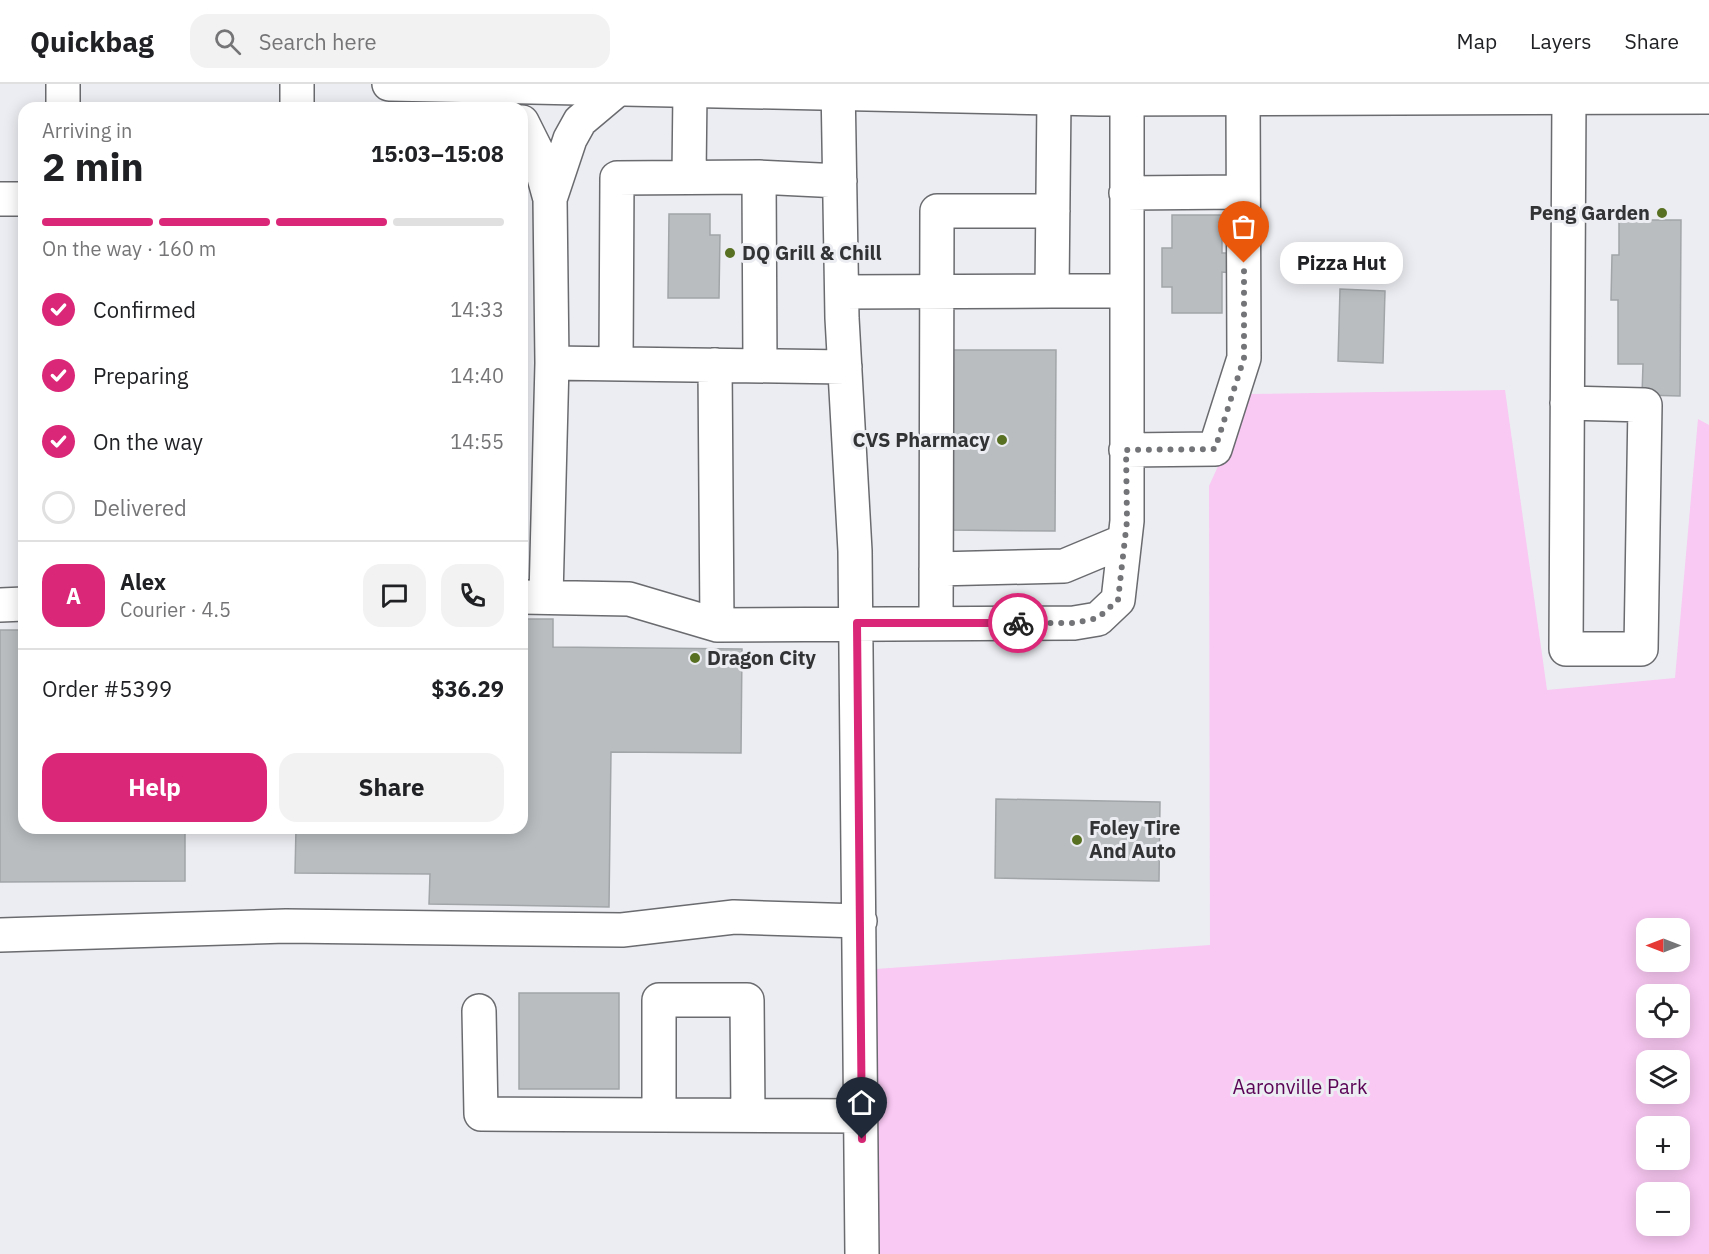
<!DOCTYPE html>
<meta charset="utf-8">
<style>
:root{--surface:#fff;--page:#f2f2f2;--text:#202124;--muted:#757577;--line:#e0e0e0;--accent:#db2777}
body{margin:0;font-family:"IBM Plex Sans",sans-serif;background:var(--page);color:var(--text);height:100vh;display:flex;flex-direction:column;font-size:22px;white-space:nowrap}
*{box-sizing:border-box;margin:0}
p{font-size:20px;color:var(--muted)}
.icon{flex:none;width:33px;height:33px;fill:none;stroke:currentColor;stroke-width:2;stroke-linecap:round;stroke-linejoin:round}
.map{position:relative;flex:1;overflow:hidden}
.details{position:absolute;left:18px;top:18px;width:510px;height:732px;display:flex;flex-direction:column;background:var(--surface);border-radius:18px;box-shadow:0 3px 15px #0003}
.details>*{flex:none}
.needle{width:39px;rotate:270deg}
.controls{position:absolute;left:1636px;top:834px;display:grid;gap:12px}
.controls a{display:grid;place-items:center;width:54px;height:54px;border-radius:12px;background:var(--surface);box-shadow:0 3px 15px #0003;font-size:30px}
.pin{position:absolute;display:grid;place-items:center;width:51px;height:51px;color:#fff;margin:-62px -26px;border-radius:50% 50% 50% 0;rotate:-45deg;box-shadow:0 0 6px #0007}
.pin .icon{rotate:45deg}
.courier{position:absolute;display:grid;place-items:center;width:60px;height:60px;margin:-30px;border:4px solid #db2777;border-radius:50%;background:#fff;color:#222;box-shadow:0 2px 8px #0007}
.bubble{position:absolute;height:42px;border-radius:18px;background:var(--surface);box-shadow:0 3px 15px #0003;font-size:20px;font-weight:700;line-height:42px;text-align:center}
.overview em{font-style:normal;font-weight:700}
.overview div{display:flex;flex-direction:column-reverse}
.overview{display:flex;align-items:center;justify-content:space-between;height:102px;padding:0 24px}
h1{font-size:39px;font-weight:700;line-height:45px}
.bar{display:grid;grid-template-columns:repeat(4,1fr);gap:9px 6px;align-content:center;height:72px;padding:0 24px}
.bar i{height:8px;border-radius:4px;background:var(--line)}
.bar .selected{background:var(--accent)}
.bar p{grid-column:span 4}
.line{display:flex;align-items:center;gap:15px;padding:0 24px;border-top:2px solid var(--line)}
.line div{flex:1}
.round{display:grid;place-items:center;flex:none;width:63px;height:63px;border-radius:18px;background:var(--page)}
ol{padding:0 24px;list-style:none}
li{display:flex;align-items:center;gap:18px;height:66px}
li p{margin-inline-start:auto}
li .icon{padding:6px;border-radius:50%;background:var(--accent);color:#fff;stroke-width:4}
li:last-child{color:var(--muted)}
li i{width:33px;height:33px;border:3px solid var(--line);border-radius:50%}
.button{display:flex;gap:12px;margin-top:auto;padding:12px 24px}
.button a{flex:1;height:69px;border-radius:18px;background:var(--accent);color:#fff;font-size:24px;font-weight:700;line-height:69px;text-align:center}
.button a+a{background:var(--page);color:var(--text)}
header{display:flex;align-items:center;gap:36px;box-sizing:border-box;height:84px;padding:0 30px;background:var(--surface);border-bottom:2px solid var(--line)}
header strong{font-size:28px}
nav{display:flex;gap:33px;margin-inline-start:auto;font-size:21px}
.search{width:420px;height:54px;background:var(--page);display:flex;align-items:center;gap:15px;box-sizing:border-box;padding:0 21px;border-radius:18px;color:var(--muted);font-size:22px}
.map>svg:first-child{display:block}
.green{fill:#f9c8f3;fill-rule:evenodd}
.building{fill:#b9bdc0;stroke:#a1a5a8;stroke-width:1.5}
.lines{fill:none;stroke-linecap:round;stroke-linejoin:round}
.minor-casing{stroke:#6a6b6f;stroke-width:36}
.major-casing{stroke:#6a6b6f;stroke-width:36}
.minor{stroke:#fff;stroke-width:33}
.major{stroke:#fff;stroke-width:33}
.done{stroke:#737477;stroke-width:6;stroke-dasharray:0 10.8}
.route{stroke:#db2777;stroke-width:8}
.poi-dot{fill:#587021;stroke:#ecedf2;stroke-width:2}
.labels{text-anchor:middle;stroke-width:6;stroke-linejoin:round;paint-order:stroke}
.poi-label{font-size:20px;font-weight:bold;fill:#323335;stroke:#ecedf2;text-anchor:start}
.park-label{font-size:20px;fill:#5a0456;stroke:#ecedf2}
</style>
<header>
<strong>Quickbag</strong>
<div class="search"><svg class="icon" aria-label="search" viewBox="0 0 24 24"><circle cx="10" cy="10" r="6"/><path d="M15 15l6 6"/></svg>Search here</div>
<nav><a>Map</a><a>Layers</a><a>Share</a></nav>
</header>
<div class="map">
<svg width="1709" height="1170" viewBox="0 0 1709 1170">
<rect width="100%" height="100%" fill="#ecedf2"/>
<!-- green -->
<path class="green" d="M 1505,306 L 1547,606 L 1675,594 L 1698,335 L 1709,341 L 1709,1170 L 879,1170 L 876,885 L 1210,861 L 1209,402 L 1251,310 ZM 1647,844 L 1680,844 L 1680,878 L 1647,878 ZM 1647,910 L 1680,910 L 1680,944 L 1647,944 ZM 1647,976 L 1680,976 L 1680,1010 L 1647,1010 ZM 1647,1042 L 1680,1042 L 1680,1076 L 1647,1076 ZM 1647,1108 L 1680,1108 L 1680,1142 L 1647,1142 Z"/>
<!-- building -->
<path class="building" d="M 669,130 L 710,130 L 710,151 L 720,151 L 719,214 L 668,214 Z
M 1172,131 L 1222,131 L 1222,169 L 1233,169 L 1233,189 L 1222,188 L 1222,229 L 1172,229 L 1172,203 L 1162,203 L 1162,164 L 1172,164 Z
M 1619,136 L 1681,136 L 1680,312 L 1642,311 L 1643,280 L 1618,280 L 1618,216 L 1611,216 L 1612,171 L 1619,171 Z
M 1340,205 L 1385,207 L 1383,279 L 1338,277 Z
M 950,266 L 1056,266 L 1055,447 L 949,446 Z
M 522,535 L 553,535 L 553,563 L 742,565 L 741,669 L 611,668 L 609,823 L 429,820 L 430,790 L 295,789 L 296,744 L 522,744 Z
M 0,546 L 24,546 L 24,744 L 185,744 L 185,797 L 0,798 Z
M 996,715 L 1160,718 L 1159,797 L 995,794 Z
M 519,909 L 619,909 L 619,1005 L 519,1005 Z"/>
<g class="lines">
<defs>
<path id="minor" d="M 297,0 L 297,24
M 838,0 L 842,234 L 855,467 L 862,1170
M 63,24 L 63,0
M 522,38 L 537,68 L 550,115 L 552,279 L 845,283
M 689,92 L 690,7
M 759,93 L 760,281
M 1126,109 L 1243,108
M 0,115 L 24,115
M 550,115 L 570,55 L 580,37 L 618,5
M 1052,207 L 1125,207
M 842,208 L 1052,207 L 1054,14
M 616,279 L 617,94 L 759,93 L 840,97
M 715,281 L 717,541
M 1567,319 L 1645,321 L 1641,565 L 1566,565 L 1569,13
M 1126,366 L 1215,365 L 1244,274 L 1243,13
M 936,485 L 1064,482 L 1124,457
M 522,513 L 629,515 L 717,541 L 1074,539 L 1098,535 L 1118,516 L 1127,437 L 1127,14
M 546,513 L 552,279
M 0,521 L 24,520
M 936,539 L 937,127 L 1053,127
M 0,851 L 286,842 L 622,846 L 734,833 L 860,837
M 479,927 L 481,1030 L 861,1032
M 659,1031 L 659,916 L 747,916 L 748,1031"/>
<path id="major" d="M 389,0 L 1100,15 L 1709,13"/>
</defs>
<!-- minor casing -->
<use href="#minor" class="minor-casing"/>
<!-- major casing -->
<use href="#major" class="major-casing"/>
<!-- minor -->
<use href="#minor" class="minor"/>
<!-- major -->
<use href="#major" class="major"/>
</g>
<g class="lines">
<!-- done -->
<path class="done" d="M 1018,539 L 1074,539 L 1098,534 L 1118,516 L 1127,437 L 1126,366 L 1215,365 L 1244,274 L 1244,179"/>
<!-- route -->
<path class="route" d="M 862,1055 L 857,539 L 1018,539"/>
</g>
<!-- markers -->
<g class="poi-dot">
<circle cx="1662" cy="129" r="6"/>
<circle cx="730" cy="169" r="6"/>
<circle cx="1002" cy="356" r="6"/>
<circle cx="695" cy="574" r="6"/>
<circle cx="1077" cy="756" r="6"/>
</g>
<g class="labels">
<!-- poi labels -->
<g class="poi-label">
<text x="1650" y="136" text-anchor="end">Peng Garden</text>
<text x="742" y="176">DQ Grill &amp; Chill</text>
<text x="990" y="363" text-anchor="end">CVS Pharmacy</text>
<text x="707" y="581">Dragon City</text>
<text x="1089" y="751">Foley Tire<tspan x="1089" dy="23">And Auto</tspan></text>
</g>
<!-- park labels -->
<g class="park-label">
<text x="1300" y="1010">Aaronville Park</text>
</g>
</g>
</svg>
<div class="controls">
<a><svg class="needle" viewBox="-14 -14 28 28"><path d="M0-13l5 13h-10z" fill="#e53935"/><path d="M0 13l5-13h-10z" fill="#757577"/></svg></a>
<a><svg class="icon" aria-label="locate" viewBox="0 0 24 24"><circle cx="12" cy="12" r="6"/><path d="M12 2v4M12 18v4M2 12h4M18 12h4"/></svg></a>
<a><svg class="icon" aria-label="layers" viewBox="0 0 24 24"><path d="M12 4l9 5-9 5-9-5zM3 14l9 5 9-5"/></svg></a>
<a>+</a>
<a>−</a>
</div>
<div class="pin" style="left:1244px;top:179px;background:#ea580c"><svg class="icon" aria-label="bag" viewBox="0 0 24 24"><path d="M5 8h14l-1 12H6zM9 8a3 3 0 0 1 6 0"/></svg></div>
<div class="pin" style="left:862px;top:1055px;background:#1f2937"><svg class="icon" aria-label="home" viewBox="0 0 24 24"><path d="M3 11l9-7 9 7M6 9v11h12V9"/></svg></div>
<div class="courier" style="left:1018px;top:539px"><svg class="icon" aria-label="bike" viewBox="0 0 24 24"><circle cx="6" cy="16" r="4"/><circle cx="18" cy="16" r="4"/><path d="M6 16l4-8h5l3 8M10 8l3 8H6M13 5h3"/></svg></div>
<div class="bubble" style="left:1280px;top:158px;width:123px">Pizza Hut</div>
<section class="details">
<div class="overview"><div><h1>2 min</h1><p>Arriving in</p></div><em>15:03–15:08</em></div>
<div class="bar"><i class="selected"></i><i class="selected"></i><i class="selected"></i><i></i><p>On the way · 160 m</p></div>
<ol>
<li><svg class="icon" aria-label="check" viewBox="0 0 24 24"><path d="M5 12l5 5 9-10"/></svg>Confirmed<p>14:33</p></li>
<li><svg class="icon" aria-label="check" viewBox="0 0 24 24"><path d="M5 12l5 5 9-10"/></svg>Preparing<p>14:40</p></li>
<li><svg class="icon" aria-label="check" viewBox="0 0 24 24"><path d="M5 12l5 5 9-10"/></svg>On the way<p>14:55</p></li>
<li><i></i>Delivered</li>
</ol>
<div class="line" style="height:108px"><b class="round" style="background:var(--accent);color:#fff">A</b><div><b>Alex</b><p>Courier · 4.5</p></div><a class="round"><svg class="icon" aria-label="chat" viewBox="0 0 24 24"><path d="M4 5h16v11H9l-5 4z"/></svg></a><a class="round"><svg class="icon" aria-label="phone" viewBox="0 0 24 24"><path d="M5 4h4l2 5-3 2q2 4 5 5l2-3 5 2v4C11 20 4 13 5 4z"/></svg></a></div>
<div class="line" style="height:78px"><div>Order #5399</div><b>$36.29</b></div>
<div class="button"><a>Help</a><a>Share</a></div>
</section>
</div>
